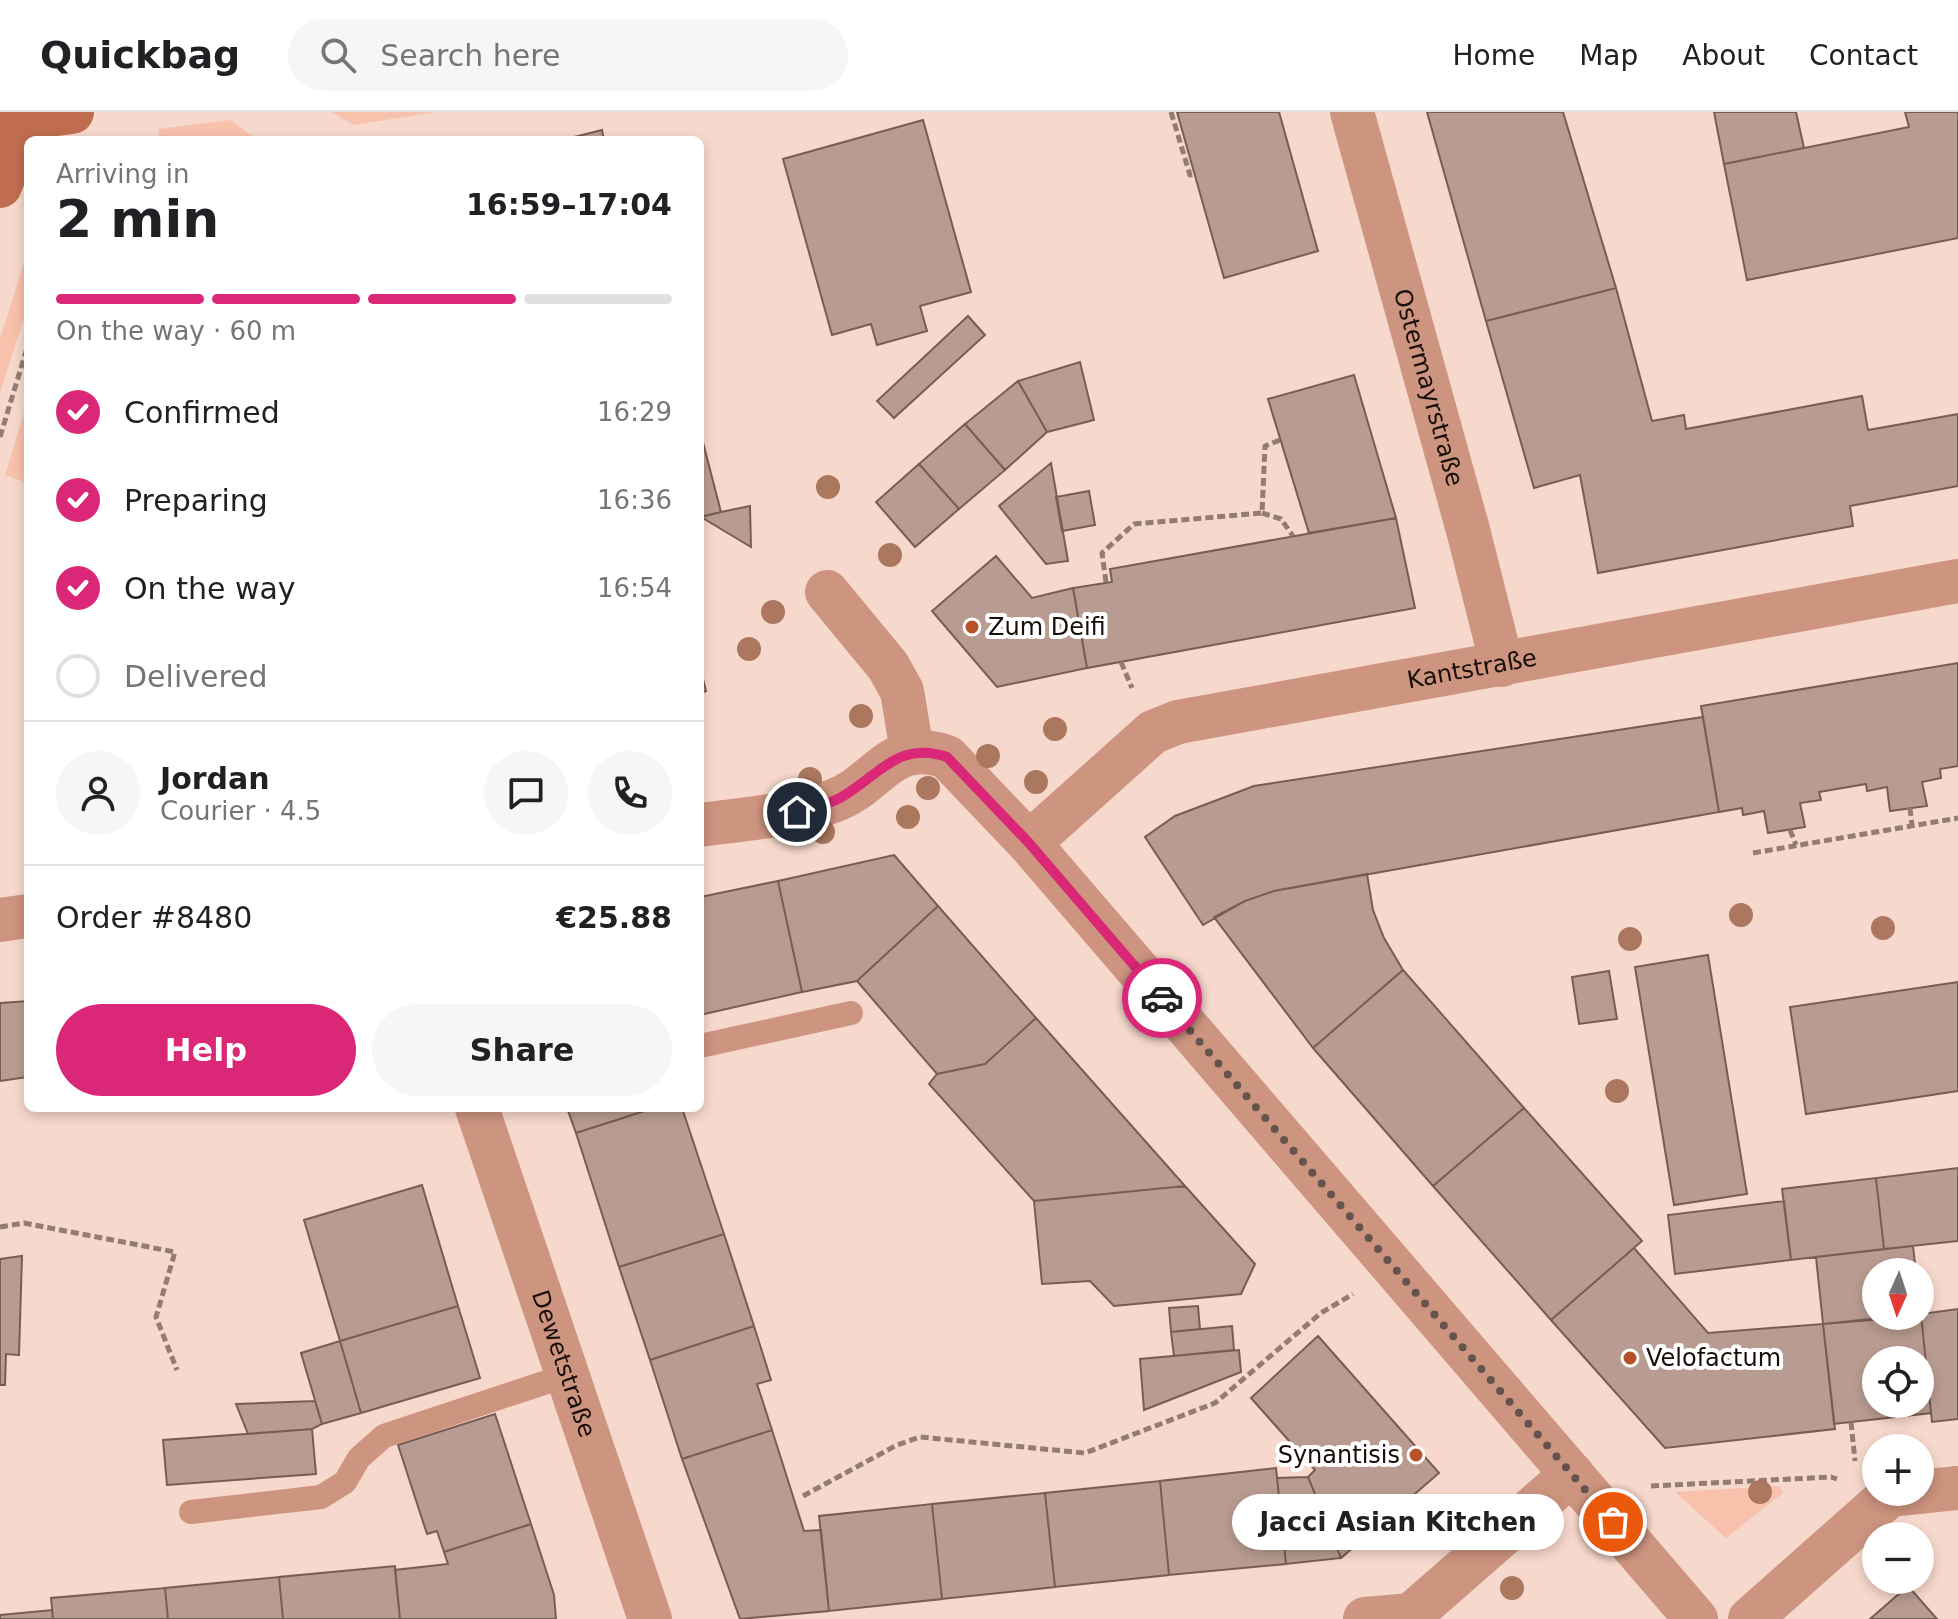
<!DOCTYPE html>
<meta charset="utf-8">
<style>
:root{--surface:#fff;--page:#f6f6f6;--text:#202124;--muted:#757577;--line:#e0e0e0;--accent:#db2777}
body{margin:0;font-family:"DejaVu Sans",sans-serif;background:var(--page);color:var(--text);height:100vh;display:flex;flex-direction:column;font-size:30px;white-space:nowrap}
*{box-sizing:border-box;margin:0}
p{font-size:26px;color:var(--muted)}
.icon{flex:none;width:44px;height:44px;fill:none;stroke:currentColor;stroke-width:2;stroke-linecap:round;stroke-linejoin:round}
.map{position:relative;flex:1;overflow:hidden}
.side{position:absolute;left:24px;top:24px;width:680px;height:976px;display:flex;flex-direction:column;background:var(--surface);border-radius:12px;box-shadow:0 4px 12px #0003}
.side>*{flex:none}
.needle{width:52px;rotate:183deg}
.fabs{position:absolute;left:1862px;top:1146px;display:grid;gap:16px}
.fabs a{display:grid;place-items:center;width:72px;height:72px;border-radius:50%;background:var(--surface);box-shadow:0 4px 12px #0003;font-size:40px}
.pin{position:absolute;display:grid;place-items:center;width:68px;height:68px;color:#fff;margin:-34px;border:4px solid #fff;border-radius:50%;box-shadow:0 2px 8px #0007}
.courier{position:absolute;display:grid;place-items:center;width:80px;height:80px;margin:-40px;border:6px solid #db2777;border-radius:50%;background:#fff;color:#222;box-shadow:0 2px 10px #0007}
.bubble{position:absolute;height:56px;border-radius:28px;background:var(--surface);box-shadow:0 4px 12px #0003;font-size:26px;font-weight:700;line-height:56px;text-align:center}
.head em{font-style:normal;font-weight:700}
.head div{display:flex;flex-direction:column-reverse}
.head{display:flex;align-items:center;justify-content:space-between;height:136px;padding:0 32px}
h1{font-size:52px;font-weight:700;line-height:60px}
.bar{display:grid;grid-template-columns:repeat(4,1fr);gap:12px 8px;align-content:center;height:96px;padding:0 32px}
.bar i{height:10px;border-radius:6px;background:var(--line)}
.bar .active{background:var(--accent)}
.bar p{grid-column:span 4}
.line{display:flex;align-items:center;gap:20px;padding:0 32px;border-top:2px solid var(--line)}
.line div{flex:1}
.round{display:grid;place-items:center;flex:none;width:84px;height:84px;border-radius:42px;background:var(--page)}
ol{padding:0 32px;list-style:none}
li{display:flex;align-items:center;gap:24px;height:88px}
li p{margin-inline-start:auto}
li .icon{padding:8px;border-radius:50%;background:var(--accent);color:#fff;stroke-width:4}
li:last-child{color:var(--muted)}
li i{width:44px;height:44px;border:4px solid var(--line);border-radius:50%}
.cta{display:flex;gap:16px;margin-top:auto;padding:16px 32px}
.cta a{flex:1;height:92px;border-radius:48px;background:var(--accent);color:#fff;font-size:32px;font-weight:700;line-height:92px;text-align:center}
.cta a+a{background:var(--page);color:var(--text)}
header{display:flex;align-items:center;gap:48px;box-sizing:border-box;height:112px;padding:0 40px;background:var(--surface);border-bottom:2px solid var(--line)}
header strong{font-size:38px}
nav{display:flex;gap:44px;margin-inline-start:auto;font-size:28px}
.search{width:560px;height:72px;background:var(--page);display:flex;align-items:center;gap:20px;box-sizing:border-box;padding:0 28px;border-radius:44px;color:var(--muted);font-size:30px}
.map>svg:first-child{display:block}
.green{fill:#f8c1ac}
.building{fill:#b99c91;stroke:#775d53;stroke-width:2;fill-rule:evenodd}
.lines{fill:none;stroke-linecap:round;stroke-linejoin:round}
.path{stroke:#927c74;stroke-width:5;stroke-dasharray:8 4;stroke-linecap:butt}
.lane{stroke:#cd947f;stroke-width:24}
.street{stroke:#cd947f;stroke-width:44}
.secondary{stroke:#bf6d4e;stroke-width:44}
.tree{fill:#ac775f}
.done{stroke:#65544d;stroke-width:8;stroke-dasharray:0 14.4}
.route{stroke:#db2777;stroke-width:10}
.poi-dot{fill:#b75127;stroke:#fff;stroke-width:3}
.labels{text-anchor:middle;stroke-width:8;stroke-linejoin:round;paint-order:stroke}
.street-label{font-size:24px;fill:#170d09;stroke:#fff}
.poi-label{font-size:24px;fill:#170d09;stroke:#fff;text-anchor:start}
</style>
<header>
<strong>Quickbag</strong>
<div class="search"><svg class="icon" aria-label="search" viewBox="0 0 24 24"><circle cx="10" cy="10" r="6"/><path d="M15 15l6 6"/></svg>Search here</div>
<nav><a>Home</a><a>Map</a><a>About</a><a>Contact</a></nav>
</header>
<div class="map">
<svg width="1958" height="1507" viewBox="0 0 1958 1507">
<rect width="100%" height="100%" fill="#f7d8cc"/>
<!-- green -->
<path class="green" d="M 332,0 L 436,0 L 354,13 Z
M 231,8 L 258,28 L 159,28 L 158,17 Z
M 28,138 L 28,193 L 0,281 L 0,227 Z
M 28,287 L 28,371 L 5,363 Z
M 1779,1374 L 1783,1381 L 1726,1426 L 1675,1380 Z"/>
<!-- building -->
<path class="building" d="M 1177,0 L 1279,0 L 1318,139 L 1224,166 Z
M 1427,0 L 1563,0 L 1616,176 L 1486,209 Z
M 1714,0 L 1796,0 L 1804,36 L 1724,52 Z
M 1905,0 L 1958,0 L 1958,126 L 1747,168 L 1724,52 L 1909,15 Z
M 923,8 L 971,180 L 920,194 L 927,219 L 877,233 L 871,212 L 832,223 L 783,47 Z
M 602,18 L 604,28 L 562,28 Z
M 1616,176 L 1652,309 L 1684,303 L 1686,317 L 1862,284 L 1868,318 L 1958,302 L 1958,374 L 1850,394 L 1853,414 L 1598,461 L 1580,363 L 1534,376 L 1486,209 Z
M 968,204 L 985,223 L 894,306 L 877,289 Z
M 1080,250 L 1094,308 L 1047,320 L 1018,269 Z
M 1354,263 L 1396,406 L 1309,421 L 1268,287 Z
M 1018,269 L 1047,320 L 1005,358 L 965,312 Z
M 965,312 L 1005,358 L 959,397 L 919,352 Z
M 700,319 L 721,400 L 700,405 Z
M 1051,351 L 1068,449 L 1046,452 L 999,394 Z
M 919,352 L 959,397 L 915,435 L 876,390 Z
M 1089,379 L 1095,413 L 1062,419 L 1056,385 Z
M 750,394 L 751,435 L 701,405 L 721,400 Z
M 1396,406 L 1415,496 L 1087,556 L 1073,476 L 1112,470 L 1110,457 Z
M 996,444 L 1032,486 L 1073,476 L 1087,556 L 997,575 L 932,499 Z
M 1958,551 L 1958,654 L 1940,657 L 1941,666 L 1922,670 L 1927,694 L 1890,699 L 1887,675 L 1867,679 L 1866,672 L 1819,680 L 1821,688 L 1800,691 L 1805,715 L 1768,721 L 1764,699 L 1743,703 L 1742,696 L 1719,700 L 1701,594 Z
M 700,555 L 706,579 L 700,581 Z
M 1703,605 L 1719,700 L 1274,779 L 1245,789 L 1203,813 L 1145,725 L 1175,704 L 1254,674 Z
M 894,743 L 938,794 L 857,869 L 802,880 L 778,769 Z
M 1367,762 L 1373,798 L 1384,826 L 1403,858 L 1313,936 L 1214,805 L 1245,789 L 1274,779 Z
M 778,769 L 802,880 L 700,903 L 700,785 Z
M 938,794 L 1036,906 L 985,952 L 937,962 L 857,869 Z
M 1708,843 L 1747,1082 L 1674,1093 L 1635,855 Z
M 1403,858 L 1524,996 L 1433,1074 L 1313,936 Z
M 1609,859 L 1617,907 L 1579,912 L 1572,865 Z
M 1958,870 L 1958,979 L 1806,1002 L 1790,895 Z
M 28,889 L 28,965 L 0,969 L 0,891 Z
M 1036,906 L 1185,1074 L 1034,1089 L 929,972 L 937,962 L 985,952 Z
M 567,996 L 654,996 L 576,1021 Z
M 654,996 L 682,996 L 724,1122 L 619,1155 L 576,1021 Z
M 1524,996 L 1642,1129 L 1551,1208 L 1433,1074 Z
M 1958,1056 L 1958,1129 L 1884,1137 L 1876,1066 Z
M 1876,1066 L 1884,1137 L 1791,1148 L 1782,1077 Z
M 422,1073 L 458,1194 L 340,1229 L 304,1108 Z
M 1185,1074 L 1255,1152 L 1241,1182 L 1114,1194 L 1090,1169 L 1042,1172 L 1034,1089 Z
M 1784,1089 L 1791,1148 L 1675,1162 L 1668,1103 Z
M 724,1122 L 754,1214 L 650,1248 L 619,1155 Z
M 1913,1134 L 1916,1160 L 1876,1160 L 1876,1204 L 1899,1204 L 1823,1212 L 1816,1145 Z
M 1634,1136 L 1708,1221 L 1823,1212 L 1835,1317 L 1665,1336 L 1551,1208 Z
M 22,1144 L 19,1243 L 6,1242 L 5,1273 L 0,1273 L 0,1147 Z
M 458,1194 L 480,1266 L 361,1301 L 340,1229 Z
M 1198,1194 L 1200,1217 L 1171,1220 L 1169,1196 Z
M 1958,1197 L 1958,1307 L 1932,1310 L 1921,1202 Z
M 1921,1202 L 1931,1301 L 1834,1312 L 1823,1212 L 1920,1204 ZM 1876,1248 L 1920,1248 L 1920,1292 L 1876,1292 Z
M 754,1214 L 771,1268 L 757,1272 L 772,1318 L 682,1347 L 650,1248 Z
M 1232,1214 L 1234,1238 L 1174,1244 L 1171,1220 Z
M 1318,1224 L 1439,1361 L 1341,1446 L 1308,1365 L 1315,1358 L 1251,1286 Z
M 340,1229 L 361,1301 L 322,1312 L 301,1241 Z
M 1239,1238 L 1241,1260 L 1144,1298 L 1140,1247 Z
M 315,1289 L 322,1312 L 312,1317 L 248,1322 L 236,1292 Z
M 495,1302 L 531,1412 L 444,1440 L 437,1419 L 427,1422 L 398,1333 Z
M 312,1317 L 316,1362 L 167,1373 L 163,1328 Z
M 772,1318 L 804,1419 L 821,1418 L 829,1499 L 740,1507 L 682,1347 Z
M 1276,1356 L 1286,1452 L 1169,1463 L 1160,1369 Z
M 1308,1365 L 1341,1446 L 1286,1452 L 1277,1366 Z
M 1160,1369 L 1169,1463 L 1055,1475 L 1045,1381 Z
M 1045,1381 L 1055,1475 L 942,1487 L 932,1392 Z
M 932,1392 L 942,1487 L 829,1499 L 819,1404 Z
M 531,1412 L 554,1483 L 556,1507 L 400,1507 L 395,1458 L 448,1452 L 444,1440 Z
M 395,1454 L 400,1507 L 283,1507 L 279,1465 Z
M 279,1465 L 283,1507 L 168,1507 L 165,1476 Z
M 1908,1474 L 1937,1507 L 1870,1507 Z
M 165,1476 L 168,1507 L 53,1507 L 51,1486 Z
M 52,1498 L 53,1507 L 0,1507 L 0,1503 Z"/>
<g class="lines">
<!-- path -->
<path class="path" d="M 1171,0 L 1190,63 L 1194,62
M 0,325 L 28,233
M 1262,401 L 1281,407 L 1293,424
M 1106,470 L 1102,441 L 1134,412 L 1262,401 L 1265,334 L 1280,328
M 1121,550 L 1132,576
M 1910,696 L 1912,714
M 1790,718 L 1796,733
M 1753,741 L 1958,706
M 0,1115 L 24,1111 L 175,1140 L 156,1205 L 177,1258
M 1851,1310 L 1855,1349
M 1651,1374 L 1831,1365 L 1837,1367
M 803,1384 L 897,1333 L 920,1325 L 1085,1341 L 1215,1291 L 1321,1201 L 1353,1182"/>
<!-- lane -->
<path class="lane" d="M 700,934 L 851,901
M 191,1400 L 321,1385 L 345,1370 L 359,1346 L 384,1324 L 568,1263"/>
<!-- street -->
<g class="street">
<path id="s1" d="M 1352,0 L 1468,418 L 1502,553"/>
<path d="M 827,480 L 888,554 L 902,579 L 912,640"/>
<path d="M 700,713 C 744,707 791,704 833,689 C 879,673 889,625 947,645 L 1029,731 L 1696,1507"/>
<path id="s2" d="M 1029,731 L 1153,620 L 1178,610 L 1958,469"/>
<path d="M 0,808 L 28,804"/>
<path id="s3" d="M 477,996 L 650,1507"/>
<path d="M 1365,1507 L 1411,1503 L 1572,1362"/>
<path d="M 1750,1507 L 1890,1383 L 1958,1376"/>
</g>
<!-- secondary -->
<path class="secondary" d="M 2,9 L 72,0
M 0,74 L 30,0"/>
</g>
<!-- trees -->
<g class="tree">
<circle cx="828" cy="375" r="12"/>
<circle cx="890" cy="443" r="12"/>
<circle cx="773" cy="500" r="12"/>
<circle cx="749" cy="537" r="12"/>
<circle cx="861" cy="604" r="12"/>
<circle cx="1055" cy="617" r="12"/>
<circle cx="988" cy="644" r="12"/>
<circle cx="810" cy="667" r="12"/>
<circle cx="1036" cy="670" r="12"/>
<circle cx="928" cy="676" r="12"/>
<circle cx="908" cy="705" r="12"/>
<circle cx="823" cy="720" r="12"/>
<circle cx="1741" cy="803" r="12"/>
<circle cx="1883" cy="816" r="12"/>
<circle cx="1630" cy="827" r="12"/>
<circle cx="1617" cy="979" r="12"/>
<circle cx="1760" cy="1380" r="12"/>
<circle cx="1512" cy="1476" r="12"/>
</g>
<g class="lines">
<!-- done -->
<path class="done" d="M 1162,886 L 1613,1410"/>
<!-- route -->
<path class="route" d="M 797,700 C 811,696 827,693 840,686 C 879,664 898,628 947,645 L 1029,731 L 1162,886"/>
</g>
<!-- markers -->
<g class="poi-dot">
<circle cx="972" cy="515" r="8"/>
<circle cx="1630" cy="1246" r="8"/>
<circle cx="1416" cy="1343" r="8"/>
</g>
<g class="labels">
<!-- street labels -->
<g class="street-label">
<text dy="8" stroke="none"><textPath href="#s1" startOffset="286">Ostermayrstraße</textPath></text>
<text dy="8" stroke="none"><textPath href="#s2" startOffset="492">Kantstraße</textPath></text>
<text dy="8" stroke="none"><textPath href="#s3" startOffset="270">Dewetstraße</textPath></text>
</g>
<!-- poi labels -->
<g class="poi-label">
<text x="988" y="523">Zum Deifi</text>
<text x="1646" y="1254">Velofactum</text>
<text x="1400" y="1351" text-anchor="end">Synantisis</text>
</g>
</g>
</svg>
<div class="fabs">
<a><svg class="needle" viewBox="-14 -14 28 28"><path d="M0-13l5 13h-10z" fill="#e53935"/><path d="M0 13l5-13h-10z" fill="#757577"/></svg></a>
<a><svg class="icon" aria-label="locate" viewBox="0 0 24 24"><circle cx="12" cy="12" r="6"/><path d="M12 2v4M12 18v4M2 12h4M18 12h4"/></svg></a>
<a>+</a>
<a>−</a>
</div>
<div class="pin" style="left:1613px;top:1410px;background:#ea580c"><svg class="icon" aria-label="bag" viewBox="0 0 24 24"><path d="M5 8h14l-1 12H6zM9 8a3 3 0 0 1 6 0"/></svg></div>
<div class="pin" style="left:797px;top:700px;background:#1f2937"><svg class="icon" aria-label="home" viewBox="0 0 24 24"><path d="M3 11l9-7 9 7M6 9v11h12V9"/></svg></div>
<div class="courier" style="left:1162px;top:886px"><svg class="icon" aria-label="car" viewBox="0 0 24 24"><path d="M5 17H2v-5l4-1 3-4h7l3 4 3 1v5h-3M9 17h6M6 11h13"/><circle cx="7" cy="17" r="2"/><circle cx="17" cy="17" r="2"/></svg></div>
<div class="bubble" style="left:1232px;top:1382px;width:332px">Jacci Asian Kitchen</div>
<section class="side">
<div class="head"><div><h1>2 min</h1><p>Arriving in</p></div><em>16:59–17:04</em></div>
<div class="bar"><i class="active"></i><i class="active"></i><i class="active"></i><i></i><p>On the way · 60 m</p></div>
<ol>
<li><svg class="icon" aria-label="check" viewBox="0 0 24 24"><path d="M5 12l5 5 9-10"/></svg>Confirmed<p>16:29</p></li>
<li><svg class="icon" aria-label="check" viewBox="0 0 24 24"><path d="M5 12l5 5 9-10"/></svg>Preparing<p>16:36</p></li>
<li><svg class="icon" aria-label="check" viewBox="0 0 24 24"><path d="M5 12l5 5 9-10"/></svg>On the way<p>16:54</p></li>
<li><i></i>Delivered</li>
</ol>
<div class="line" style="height:144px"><a class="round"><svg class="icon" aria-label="person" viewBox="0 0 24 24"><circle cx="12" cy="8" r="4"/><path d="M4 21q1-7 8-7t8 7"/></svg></a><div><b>Jordan</b><p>Courier · 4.5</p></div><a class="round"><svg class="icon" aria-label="chat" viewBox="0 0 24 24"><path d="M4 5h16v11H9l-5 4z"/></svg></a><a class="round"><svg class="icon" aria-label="phone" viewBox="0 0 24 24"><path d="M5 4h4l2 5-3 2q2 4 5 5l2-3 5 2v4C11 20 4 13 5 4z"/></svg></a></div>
<div class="line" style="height:104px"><div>Order #8480</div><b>€25.88</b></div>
<div class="cta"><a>Help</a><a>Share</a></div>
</section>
</div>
